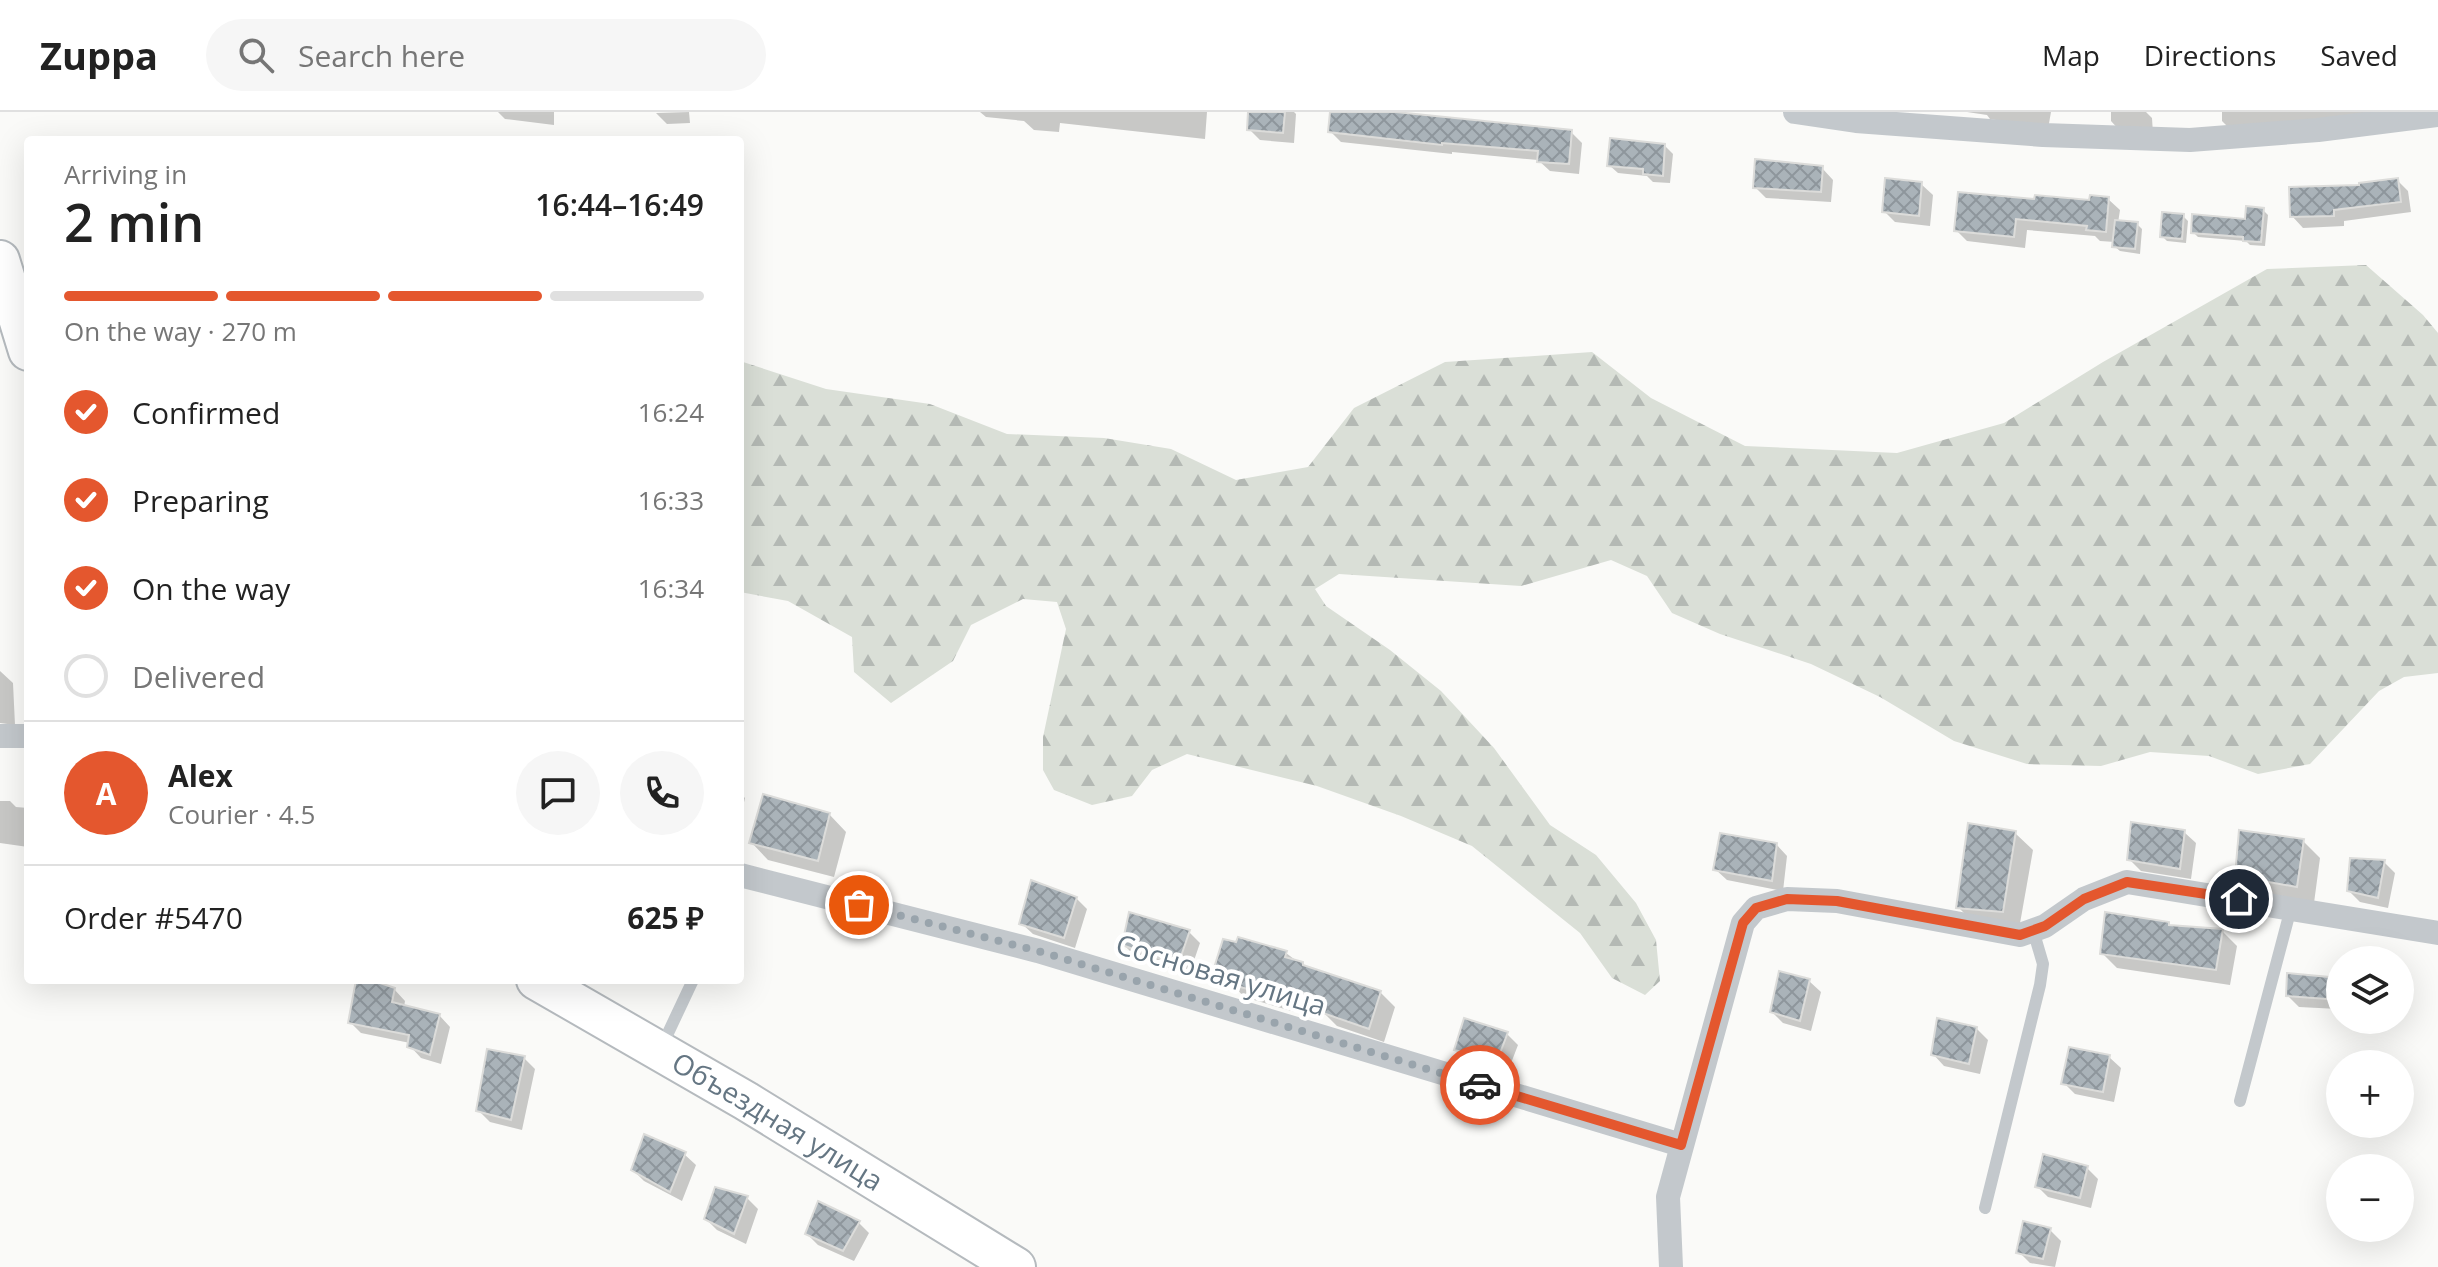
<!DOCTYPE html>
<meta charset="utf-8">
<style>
:root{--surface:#fff;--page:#f6f6f6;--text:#222;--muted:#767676;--line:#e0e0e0;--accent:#e4572e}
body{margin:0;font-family:"Open Sans",sans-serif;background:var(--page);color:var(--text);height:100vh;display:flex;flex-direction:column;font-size:30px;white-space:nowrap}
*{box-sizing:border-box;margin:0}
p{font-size:26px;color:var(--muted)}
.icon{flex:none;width:44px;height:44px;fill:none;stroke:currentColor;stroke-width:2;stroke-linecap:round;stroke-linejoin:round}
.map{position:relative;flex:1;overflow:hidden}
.side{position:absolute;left:24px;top:24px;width:720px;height:848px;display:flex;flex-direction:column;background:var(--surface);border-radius:8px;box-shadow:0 8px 32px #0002}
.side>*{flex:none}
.controls{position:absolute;left:2326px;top:834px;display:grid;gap:16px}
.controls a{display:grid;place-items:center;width:88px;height:88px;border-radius:50%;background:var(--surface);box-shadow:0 8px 32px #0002;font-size:40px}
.pin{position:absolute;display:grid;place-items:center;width:68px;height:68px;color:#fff;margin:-34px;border:4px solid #fff;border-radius:50%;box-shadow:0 2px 8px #0007}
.courier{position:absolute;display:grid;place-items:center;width:80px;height:80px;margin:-40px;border:6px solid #e4572e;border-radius:50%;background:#fff;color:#222;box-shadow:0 2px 10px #0007}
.summary em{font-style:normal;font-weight:600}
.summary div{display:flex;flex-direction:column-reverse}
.summary{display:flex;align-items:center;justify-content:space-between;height:136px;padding:0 40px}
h1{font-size:52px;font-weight:600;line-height:60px}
.bar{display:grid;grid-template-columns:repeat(4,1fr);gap:12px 8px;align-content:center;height:96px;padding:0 40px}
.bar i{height:10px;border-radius:6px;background:var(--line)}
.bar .on{background:var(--accent)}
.bar p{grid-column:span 4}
.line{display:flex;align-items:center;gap:20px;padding:0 40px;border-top:2px solid var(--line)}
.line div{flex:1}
.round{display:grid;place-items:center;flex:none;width:84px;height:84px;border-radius:42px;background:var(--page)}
ol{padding:0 40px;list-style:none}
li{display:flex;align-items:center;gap:24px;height:88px}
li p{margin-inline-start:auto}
li .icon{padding:8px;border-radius:50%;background:var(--accent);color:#fff;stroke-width:4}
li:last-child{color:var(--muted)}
li i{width:44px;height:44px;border:4px solid var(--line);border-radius:50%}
header{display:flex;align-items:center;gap:48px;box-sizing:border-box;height:112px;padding:0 40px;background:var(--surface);border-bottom:2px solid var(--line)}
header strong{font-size:38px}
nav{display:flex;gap:44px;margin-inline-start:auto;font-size:28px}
.search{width:560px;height:72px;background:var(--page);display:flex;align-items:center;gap:20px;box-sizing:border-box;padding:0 28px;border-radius:44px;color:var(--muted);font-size:30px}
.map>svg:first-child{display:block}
.forest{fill:url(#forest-firs)}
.shadow{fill:#0003}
.building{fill:url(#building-cross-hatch);stroke:#dcdcda;stroke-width:2}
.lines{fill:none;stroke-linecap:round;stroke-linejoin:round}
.primary-casing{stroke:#b5babe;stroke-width:42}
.lane{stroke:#c3c8cc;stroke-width:12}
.street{stroke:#c3c8cc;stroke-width:24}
.primary{stroke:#fff;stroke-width:38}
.done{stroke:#99a4ac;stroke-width:8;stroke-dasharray:0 14.4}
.route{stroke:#e4572e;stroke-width:10}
.labels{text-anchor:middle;stroke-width:8;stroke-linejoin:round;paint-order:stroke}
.street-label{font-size:28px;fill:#657683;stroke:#fff}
</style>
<header>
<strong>Zuppa</strong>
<div class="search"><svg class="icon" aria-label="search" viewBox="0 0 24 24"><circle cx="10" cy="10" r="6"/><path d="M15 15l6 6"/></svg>Search here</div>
<nav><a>Map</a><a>Directions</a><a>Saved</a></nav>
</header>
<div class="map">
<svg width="2438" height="1155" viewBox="0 0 2438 1155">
<defs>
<pattern id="forest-firs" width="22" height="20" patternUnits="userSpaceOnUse" patternTransform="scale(2)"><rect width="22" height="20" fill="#dadfd7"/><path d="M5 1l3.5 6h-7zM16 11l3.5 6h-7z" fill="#b4b9b4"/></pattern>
<pattern id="building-cross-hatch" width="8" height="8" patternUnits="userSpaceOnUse" patternTransform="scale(2)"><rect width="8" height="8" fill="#aab3b9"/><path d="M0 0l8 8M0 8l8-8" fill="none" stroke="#8e969c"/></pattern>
</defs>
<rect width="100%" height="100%" fill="#fafaf8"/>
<!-- forest -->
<path class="forest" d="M 2366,153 L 2423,203 L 2438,221 L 2438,561 L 2404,565 L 2379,579 L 2310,652 L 2258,662 L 2209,644 L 2150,640 L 2101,654 L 2027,652 L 1954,629 L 1880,585 L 1811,552 L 1720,522 L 1672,501 L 1647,464 L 1611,448 L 1521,474 L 1339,462 L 1315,477 L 1326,494 L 1390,538 L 1441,579 L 1494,636 L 1550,713 L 1596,743 L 1636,791 L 1656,828 L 1660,869 L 1645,883 L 1612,866 L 1580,821 L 1472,734 L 1401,704 L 1317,674 L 1187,642 L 1152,658 L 1132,684 L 1092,693 L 1054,678 L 1043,658 L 1043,625 L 1066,517 L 1057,490 L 1023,487 L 971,513 L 953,549 L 891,591 L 854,560 L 852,525 L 788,489 L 740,480 L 740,249 L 826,277 L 930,292 L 1007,322 L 1104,326 L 1171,337 L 1236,368 L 1308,355 L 1354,296 L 1445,250 L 1592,240 L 1651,286 L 1745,334 L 1897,341 L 2004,311 L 2103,250 L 2267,157 Z"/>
<!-- shadow -->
<path class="shadow" d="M 498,0 L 554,0 L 554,13 L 505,7 Z
M 689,0 L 690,11 L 667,12 L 656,1 Z
M 980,0 L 1207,0 L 1205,27 L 1060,11 L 1059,20 L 1034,18 L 1024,9 L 986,5 Z
M 1251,0 L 1294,0 L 1296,2 L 1294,31 L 1260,28 L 1249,17 Z
M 1332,0 L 1380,0 L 1571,20 L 1582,31 L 1579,62 L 1550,59 L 1538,48 L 1452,40 L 1452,42 L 1341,30 L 1330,19 Z
M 1967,0 L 2051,0 L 2048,17 L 1990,7 L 1987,3 Z
M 2111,0 L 2146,0 L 2152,6 L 2153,22 L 2122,21 L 2111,9 Z
M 2222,0 L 2373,0 L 2233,20 L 2222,9 Z
M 1665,34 L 1673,42 L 1670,71 L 1653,70 L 1647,64 L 1618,61 L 1609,53 Z
M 1822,56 L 1833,68 L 1831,90 L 1766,86 L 1755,75 Z
M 2397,68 L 2408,79 L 2411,100 L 2344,109 L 2344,114 L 2303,116 L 2292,104 L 2362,75 Z
M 1921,72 L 1933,83 L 1930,114 L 1895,110 L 1884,99 Z
M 2108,87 L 2120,98 L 2118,111 L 2137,112 L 2142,117 L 2140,142 L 2120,139 L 2114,134 L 2115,130 L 2100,129 L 2095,124 L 2027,118 L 2025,136 L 1967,129 L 1956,118 L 2036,89 L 2091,90 Z
M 2263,98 L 2268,103 L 2265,134 L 2250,133 L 2246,129 L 2198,125 L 2193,120 L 2247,109 Z
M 2183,104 L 2188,109 L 2186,131 L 2167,129 L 2162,124 Z
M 0,559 L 13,571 L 15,613 L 0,611 Z
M 740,681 L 745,686 L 740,708 Z
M 0,689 L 10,689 L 16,695 L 28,696 L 28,735 L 0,731 Z
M 829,702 L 846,720 L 834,765 L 768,748 L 751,730 Z
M 2184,720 L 2196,731 L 2191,767 L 2141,759 L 2129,747 Z
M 2015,721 L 2033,738 L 2019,817 L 1975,812 L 1958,795 Z
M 2303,729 L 2320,746 L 2314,791 L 2254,781 L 2237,763 Z
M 1776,732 L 1787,744 L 1783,779 L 1727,768 L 1715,757 Z
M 2384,750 L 2395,761 L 2388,796 L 2360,790 L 2349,779 Z
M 1076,786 L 1087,797 L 1075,836 L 1033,822 L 1021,811 Z
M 2168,812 L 2172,815 L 2222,819 L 2237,834 L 2230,873 L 2117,856 L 2102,841 Z
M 1189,820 L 1200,831 L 1189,863 L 1135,844 L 1124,833 Z
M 1237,833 L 1286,841 L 1306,856 L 1380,880 L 1395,895 L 1384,930 L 1337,914 L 1322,899 L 1323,896 L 1298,889 L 1295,900 L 1244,885 L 1217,855 Z
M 2328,867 L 2339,878 L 2338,897 L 2299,895 L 2288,884 Z
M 358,868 L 394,877 L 405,889 L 404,895 L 439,903 L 450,915 L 441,952 L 421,946 L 410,934 L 410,931 L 361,921 L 350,910 Z
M 1809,869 L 1821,880 L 1811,919 L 1783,911 L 1772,900 Z
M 1976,916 L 1988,928 L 1980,962 L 1944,954 L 1933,942 Z
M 1507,922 L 1518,933 L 1508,959 L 1468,949 L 1457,938 Z
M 2109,945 L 2121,956 L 2114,990 L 2075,982 L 2064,971 Z
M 524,946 L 535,957 L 522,1018 L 490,1010 L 478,998 Z
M 684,1042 L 696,1053 L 682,1089 L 644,1069 L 633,1058 Z
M 2087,1056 L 2098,1067 L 2091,1096 L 2048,1085 L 2037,1074 Z
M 747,1086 L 758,1097 L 746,1132 L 717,1118 L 706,1107 Z
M 858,1110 L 869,1121 L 854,1149 L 818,1133 L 807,1122 Z
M 2050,1118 L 2061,1129 L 2055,1155 L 2030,1151 L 2019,1140 Z"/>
<!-- building -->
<path class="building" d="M 1248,0 L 1285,0 L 1283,21 L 1247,18 Z
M 1330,0 L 1396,0 L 1572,18 L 1569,52 L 1537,50 L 1538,39 L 1442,31 L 1442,33 L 1328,20 Z
M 1610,26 L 1665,32 L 1663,64 L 1643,62 L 1643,57 L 1607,54 Z
M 1755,47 L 1823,54 L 1821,80 L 1753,76 Z
M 1885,66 L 1922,70 L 1919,104 L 1882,100 Z
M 2398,66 L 2401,90 L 2334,98 L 2334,104 L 2290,105 L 2289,75 L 2359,73 L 2359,71 Z
M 1958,80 L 2034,87 L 2035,83 L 2089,88 L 2090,83 L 2109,85 L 2106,120 L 2086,118 L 2087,114 L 2016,107 L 2014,125 L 1954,119 Z
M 2246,94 L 2264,96 L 2261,130 L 2243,129 L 2243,125 L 2191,121 L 2192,102 L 2245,107 Z
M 2162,100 L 2184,102 L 2182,127 L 2160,125 Z
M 2115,108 L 2138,110 L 2135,137 L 2112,135 Z
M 763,682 L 830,701 L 818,749 L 749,731 Z
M 2131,710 L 2185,718 L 2180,757 L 2127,748 Z
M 1968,711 L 2016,719 L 2003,800 L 1956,796 Z
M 2239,718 L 2304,727 L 2297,775 L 2235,764 Z
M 1720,721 L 1777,731 L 1772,769 L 1713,758 Z
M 2350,746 L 2385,748 L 2378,786 L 2347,779 Z
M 1031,768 L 1077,785 L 1064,826 L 1019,812 Z
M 1129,800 L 1190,818 L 1178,853 L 1122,833 Z
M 2105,800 L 2169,810 L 2169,813 L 2223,817 L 2216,858 L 2100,842 Z
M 1238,825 L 1287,839 L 1285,845 L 1303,850 L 1303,853 L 1381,879 L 1369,917 L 1320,900 L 1324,886 L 1283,876 L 1280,886 L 1226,871 L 1230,860 L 1214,856 L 1223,827 L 1236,830 Z
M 1779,859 L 1810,867 L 1800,909 L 1770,900 Z
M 2287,861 L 2329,865 L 2327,887 L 2286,884 Z
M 356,868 L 371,868 L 395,876 L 392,890 L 440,902 L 430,943 L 407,935 L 409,923 L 348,911 Z
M 1464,906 L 1508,920 L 1497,949 L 1454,938 Z
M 1937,906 L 1977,915 L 1969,952 L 1931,943 Z
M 2069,935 L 2110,943 L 2103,980 L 2061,972 Z
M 487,937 L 525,944 L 511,1008 L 476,999 Z
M 644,1022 L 686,1040 L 670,1080 L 631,1058 Z
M 2043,1042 L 2088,1054 L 2080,1086 L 2035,1075 Z
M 715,1075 L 748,1084 L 734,1122 L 704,1107 Z
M 818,1089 L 860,1109 L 843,1139 L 805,1122 Z
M 2023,1109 L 2051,1116 L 2043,1147 L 2016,1141 Z"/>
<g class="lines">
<defs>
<g id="primary">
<path d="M 0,148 L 28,239"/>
<path id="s1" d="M 536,868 L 746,989 L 1016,1155"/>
</g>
</defs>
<!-- primary casing -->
<use href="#primary" class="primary-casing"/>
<!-- lane -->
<path class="lane" d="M 661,936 L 693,868
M 2240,989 L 2291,796
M 1985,1096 L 2040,873 L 2043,852 L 2033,818"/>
<!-- street -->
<path class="street" d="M 1795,0 L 1856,9 L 2043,23 L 2190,28 L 2318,18 L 2438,3
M 0,624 L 28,624
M 740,763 L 1038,839 L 1681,1033
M 1671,1155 L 1668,1085 L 1743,811 L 1756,796 L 1787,787 L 1837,789 L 2020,823 L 2045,814 L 2084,787 L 2127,770 L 2438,821"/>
<!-- primary -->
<use href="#primary" class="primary"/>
</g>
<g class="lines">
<!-- done -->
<path class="done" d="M 859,793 L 1038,839 L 1480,973"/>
<!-- route -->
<path class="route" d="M 1480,973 L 1681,1033 L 1743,811 L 1756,796 L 1787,787 L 1837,789 L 2020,823 L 2045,814 L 2084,787 L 2127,770 L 2239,787"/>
</g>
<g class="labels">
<!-- street labels -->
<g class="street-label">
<text transform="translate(1221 863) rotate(17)" y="10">Сосновая улица</text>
<text dy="10" stroke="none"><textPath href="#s1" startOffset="280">Объездная улица</textPath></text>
</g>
</g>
</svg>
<div class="controls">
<a><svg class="icon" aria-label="layers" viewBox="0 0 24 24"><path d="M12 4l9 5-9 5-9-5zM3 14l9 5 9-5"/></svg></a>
<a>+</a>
<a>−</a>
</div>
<div class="pin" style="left:859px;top:793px;background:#ea580c"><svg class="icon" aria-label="bag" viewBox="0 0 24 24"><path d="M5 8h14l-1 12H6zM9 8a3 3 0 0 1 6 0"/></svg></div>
<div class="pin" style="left:2239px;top:787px;background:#1f2937"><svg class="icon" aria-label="home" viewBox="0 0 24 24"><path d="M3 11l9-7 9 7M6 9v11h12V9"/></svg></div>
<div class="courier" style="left:1480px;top:973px"><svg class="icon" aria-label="car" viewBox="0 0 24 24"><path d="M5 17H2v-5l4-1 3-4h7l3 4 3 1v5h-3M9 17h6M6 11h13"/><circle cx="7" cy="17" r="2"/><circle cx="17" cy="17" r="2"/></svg></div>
<section class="side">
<div class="summary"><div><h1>2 min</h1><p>Arriving in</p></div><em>16:44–16:49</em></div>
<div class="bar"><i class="on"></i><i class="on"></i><i class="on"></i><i></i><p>On the way · 270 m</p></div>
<ol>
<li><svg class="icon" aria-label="check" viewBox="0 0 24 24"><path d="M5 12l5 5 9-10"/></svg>Confirmed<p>16:24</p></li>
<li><svg class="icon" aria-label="check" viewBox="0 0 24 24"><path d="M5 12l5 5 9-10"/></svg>Preparing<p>16:33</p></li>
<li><svg class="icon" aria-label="check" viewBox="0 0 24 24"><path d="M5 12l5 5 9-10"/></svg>On the way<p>16:34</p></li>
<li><i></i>Delivered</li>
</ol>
<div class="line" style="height:144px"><b class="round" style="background:var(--accent);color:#fff">A</b><div><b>Alex</b><p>Courier · 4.5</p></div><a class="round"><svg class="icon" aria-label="chat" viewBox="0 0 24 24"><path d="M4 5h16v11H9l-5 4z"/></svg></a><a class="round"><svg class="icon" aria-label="phone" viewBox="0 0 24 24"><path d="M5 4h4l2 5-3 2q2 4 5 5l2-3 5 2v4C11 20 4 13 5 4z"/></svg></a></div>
<div class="line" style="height:104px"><div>Order #5470</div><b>625 ₽</b></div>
</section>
</div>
